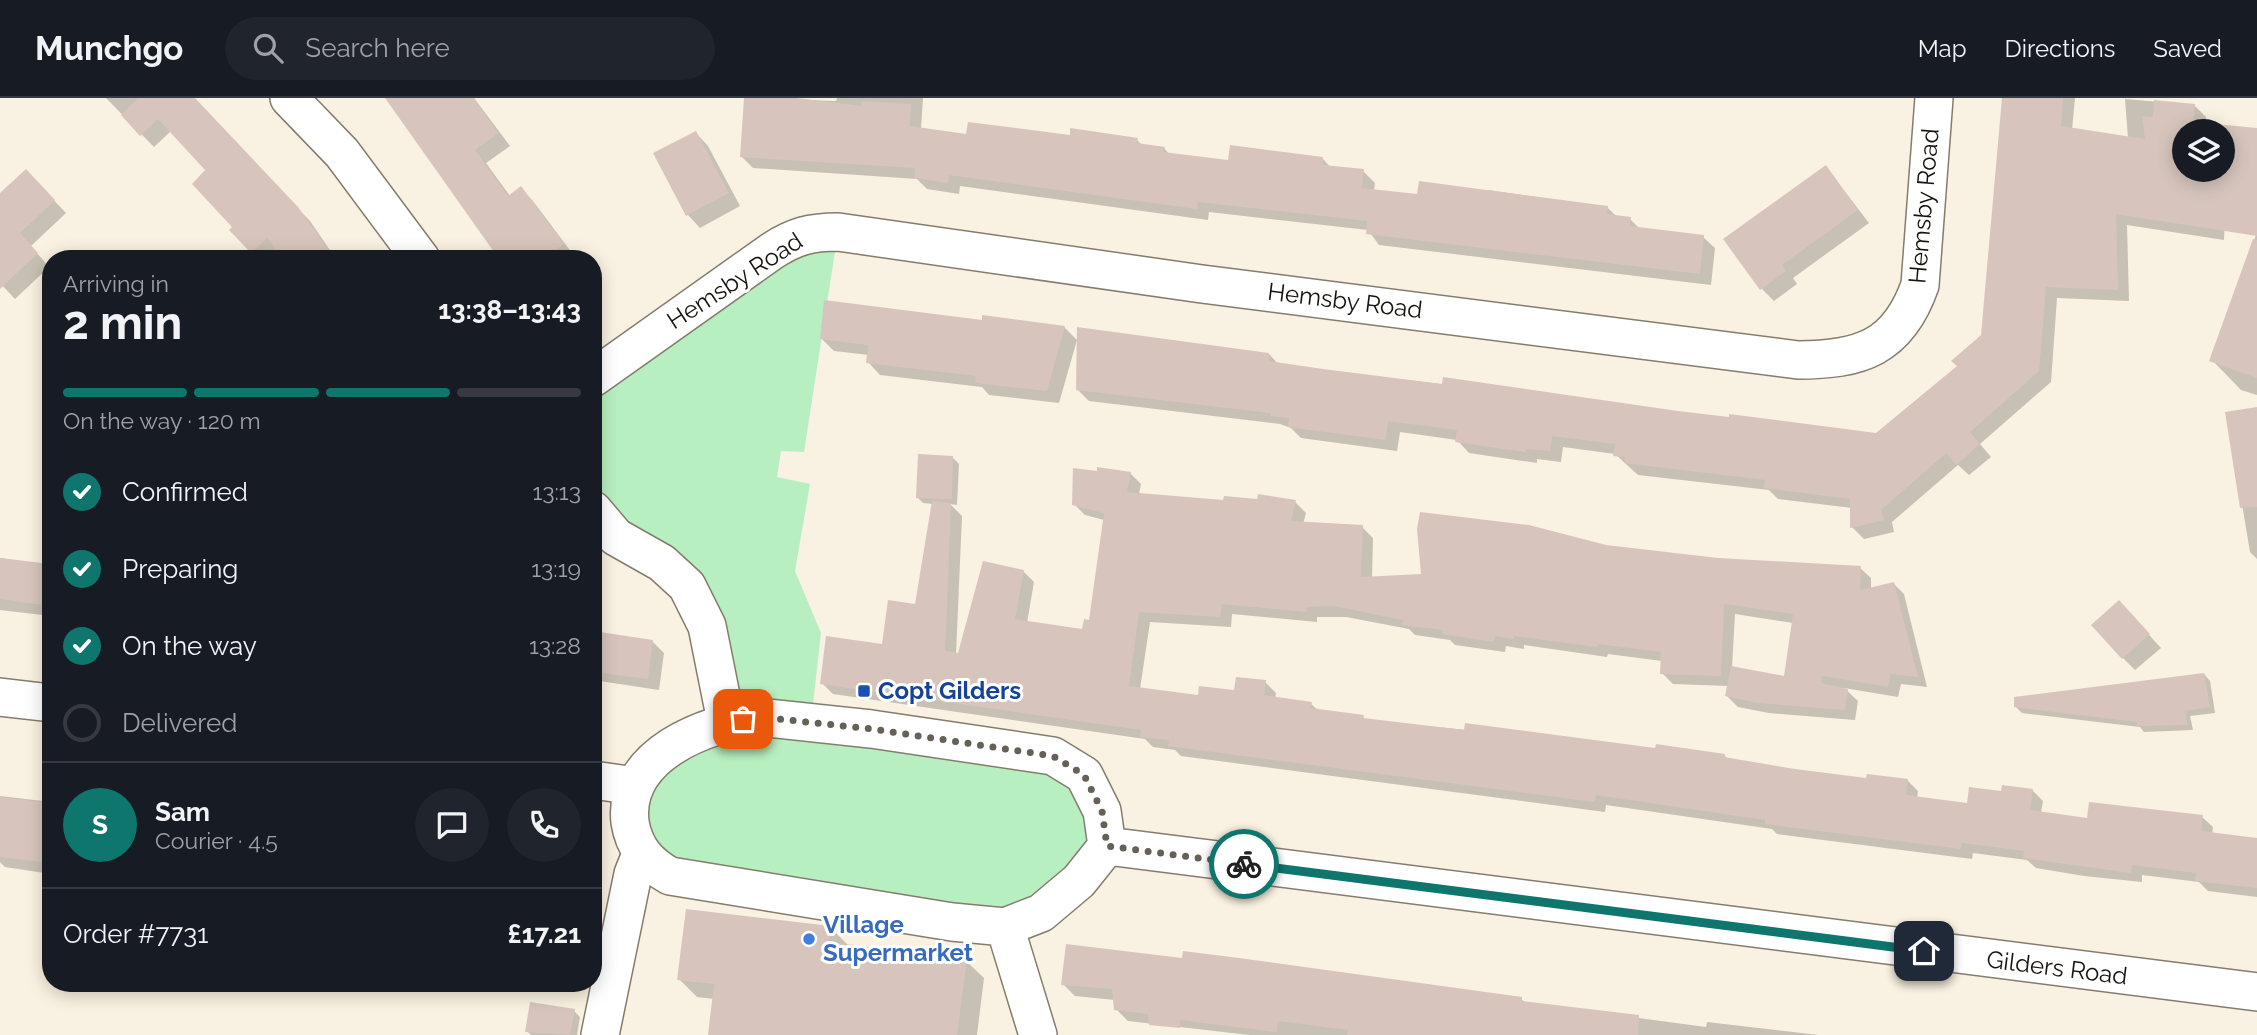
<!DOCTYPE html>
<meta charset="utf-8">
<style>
:root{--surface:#171b24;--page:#20242c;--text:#f1f3f6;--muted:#9ea1a6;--line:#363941;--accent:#0f766e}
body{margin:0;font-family:Raleway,sans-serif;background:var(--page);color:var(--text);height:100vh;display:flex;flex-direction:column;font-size:26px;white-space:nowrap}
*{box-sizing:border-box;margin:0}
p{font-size:23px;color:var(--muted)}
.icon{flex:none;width:38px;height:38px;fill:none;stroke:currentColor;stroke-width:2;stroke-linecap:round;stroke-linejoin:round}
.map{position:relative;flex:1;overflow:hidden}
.details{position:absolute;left:42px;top:152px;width:560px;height:742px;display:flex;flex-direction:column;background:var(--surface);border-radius:28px;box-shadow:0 4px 18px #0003}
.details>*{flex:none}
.controls{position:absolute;left:2172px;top:21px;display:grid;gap:14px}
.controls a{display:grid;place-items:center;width:63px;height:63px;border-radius:50%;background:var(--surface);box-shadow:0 4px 18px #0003;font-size:35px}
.pin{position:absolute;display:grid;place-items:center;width:60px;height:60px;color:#fff;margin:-30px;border-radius:14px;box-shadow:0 4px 10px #0006}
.courier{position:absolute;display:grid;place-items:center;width:70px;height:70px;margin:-35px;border:5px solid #0f766e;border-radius:50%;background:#fff;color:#222;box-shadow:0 2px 9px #0007}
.summary em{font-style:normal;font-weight:700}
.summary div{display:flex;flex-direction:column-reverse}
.summary{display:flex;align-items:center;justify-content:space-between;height:119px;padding:0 21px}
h1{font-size:46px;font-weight:700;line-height:52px}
.bar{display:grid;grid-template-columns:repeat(4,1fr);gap:10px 7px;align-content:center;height:84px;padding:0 21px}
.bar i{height:9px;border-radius:5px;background:var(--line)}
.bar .selected{background:var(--accent)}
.bar p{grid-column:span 4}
.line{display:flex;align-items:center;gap:18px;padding:0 21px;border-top:2px solid var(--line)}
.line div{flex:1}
.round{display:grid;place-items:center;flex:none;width:74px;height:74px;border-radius:37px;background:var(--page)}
ol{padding:0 21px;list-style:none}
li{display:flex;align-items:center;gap:21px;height:77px}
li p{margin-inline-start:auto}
li .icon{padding:7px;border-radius:50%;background:var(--accent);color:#fff;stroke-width:4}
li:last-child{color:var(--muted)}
li i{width:38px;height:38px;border:4px solid var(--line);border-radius:50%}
header{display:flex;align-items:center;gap:42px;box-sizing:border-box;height:98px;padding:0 35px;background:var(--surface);border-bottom:2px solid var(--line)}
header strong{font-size:33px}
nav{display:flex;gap:38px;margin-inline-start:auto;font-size:24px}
.search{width:490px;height:63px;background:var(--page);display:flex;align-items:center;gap:18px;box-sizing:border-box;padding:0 24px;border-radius:38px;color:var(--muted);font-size:26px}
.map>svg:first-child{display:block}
.grass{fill:#b8efc1}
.shadow{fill:#0003;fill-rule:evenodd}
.building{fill:#d7c5bd;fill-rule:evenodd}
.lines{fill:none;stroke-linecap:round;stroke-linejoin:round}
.street-casing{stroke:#847d6e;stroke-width:40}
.street{stroke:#fff;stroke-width:37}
.done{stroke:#656157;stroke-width:7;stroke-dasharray:0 12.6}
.route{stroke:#0f766e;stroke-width:9}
.transit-dot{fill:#1a4fb4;stroke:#fff;stroke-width:2.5}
.shop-dot{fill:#3f7fe0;stroke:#fff;stroke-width:2.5}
.labels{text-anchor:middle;stroke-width:6;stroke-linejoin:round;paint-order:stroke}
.street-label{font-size:24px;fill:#15130d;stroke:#fff}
.transit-label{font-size:24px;font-weight:bold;fill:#164399;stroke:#fff;text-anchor:start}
.shop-label{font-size:24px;font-weight:bold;fill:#366cbe;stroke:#fff;text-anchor:start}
</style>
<header>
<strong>Munchgo</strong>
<div class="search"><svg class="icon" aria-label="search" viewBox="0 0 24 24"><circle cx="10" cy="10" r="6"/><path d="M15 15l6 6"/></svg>Search here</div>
<nav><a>Map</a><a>Directions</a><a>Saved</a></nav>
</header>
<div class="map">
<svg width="2257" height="937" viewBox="0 0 2257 937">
<rect width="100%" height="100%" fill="#f9f1e1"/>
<!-- grass -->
<path class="grass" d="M 838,134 L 804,354 L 781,353 L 777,379 L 810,386 L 795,473 L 821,535 L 811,624 L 1053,658 L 1107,748 L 1005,829 L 653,769 L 635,688 L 725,623 L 707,528 L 593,412 L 593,280 Z"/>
<!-- shadow -->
<path class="shadow" d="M 106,0 L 192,0 L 310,123 L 336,161 L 259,161 L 231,132 L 235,129 L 208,72 L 171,33 L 154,49 Z
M 387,0 L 474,0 L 510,48 L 486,65 L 510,98 L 521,91 L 533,103 L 575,159 L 502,161 Z
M 746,0 L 836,3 L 837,0 L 923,0 L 921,31 L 968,38 L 1137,42 L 1142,47 L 1164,50 L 1170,57 L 1230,64 L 1323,61 L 1331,70 L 1363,73 L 1375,85 L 1374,93 L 1418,98 L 1488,95 L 1488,92 L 1607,109 L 1617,119 L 1630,121 L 1640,131 L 1703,139 L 1715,150 L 1711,187 L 1379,147 L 1368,132 L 1209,114 L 1208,122 L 960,88 L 959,96 L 927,91 L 917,81 L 753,70 L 741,58 Z
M 2004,0 L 2075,0 L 2072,32 L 2128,40 L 2125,1 L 2194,7 L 2206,19 L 2206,27 L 2257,32 L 2257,73 L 2227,70 L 2224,142 L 2127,127 L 2129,203 L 2057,200 L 2051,284 L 1980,346 L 1991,359 L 1969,377 L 1958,367 L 1892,424 L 1894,434 L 1864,441 L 1852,429 L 1852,410 L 1778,401 L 1769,392 L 1638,377 L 1615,356 L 1563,349 L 1561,364 L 1537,361 L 1537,365 L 1469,355 L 1457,342 L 1400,334 L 1397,353 L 1301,340 L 1291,330 L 1280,326 L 1089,303 L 1077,291 L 1269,256 L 1279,267 L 1877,337 L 1959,268 L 1982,238 ZM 2184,33 L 2222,33 L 2222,72 L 2184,72 Z
M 696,35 L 708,48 L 740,108 L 700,130 L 688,117 Z
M 1826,69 L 1869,125 L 1793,180 L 1797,186 L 1774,203 L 1762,191 Z
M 26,73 L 66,115 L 31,148 L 49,169 L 15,201 L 0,185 L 0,97 Z
M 2257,134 L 2257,297 L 2241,292 L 2212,262 Z
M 1064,229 L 1077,242 L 1059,305 L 989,297 L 982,289 L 880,277 L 868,264 L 869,257 L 834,253 L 821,240 Z
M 2257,311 L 2257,461 L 2250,454 L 2227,316 Z
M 953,360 L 959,366 L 957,407 L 950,406 L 962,418 L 956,557 L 959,557 L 1023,473 L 1034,484 L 1027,525 L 1084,533 L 1090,524 L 1104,422 L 1085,417 L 1074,406 L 1130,375 L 1141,386 L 1139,396 L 1225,404 L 1295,404 L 1306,415 L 1303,426 L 1362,429 L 1373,440 L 1372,480 L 1423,478 L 1605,448 L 1718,462 L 1860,470 L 1871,480 L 1871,491 L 1894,486 L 1904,496 L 1927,589 L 1901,586 L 1898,599 L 1844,590 L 1858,603 L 1855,622 L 1769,615 L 1738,609 L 1727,598 L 1729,588 L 1673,586 L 1662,575 L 1662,563 L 1608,556 L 1607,559 L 1524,547 L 1524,551 L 1506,548 L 1505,554 L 1455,547 L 1450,542 L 1415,537 L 1409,531 L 1346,519 L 1317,519 L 1317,524 L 1232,516 L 1231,529 L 1150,524 L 1140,591 L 1200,599 L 1236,594 L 1265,584 L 1276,595 L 1275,601 L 1311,606 L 1319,613 L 1363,619 L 1366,622 L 1724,657 L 1729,662 L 1868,682 L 1907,682 L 1918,693 L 1917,700 L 1969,707 L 2003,695 L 2032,692 L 2043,703 L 2041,715 L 2088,722 L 2202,719 L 2213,729 L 2212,737 L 2257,742 L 2257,799 L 2208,793 L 2199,784 L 2142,777 L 2142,784 L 2084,778 L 2036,770 L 2027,762 L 1973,755 L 1972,761 L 1777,736 L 1772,731 L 1606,707 L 1605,714 L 1181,658 L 1175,652 L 1153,649 L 1145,641 L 833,596 L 822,585 L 883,548 L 916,508 L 933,406 L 923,405 L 917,399 ZM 1735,516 L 1793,525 L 1786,580 L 1732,570 Z
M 0,460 L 51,468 L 51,518 L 0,512 Z
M 2131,517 L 2161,550 L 2135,572 L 2123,560 Z
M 593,535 L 652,543 L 664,555 L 659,592 L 593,582 Z
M 2204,576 L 2210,583 L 2215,615 L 2190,618 L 2193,632 L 2144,634 L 2140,629 L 2022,615 L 2016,609 Z
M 0,698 L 51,704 L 51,776 L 5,769 L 0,764 Z
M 830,829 L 848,847 L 966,863 L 984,880 L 977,937 L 710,937 L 714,901 L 697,899 L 679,881 Z
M 1063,886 L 1521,901 L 1526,905 L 1706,929 L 1707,924 L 1819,937 L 1249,937 L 1128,923 L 1116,911 L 1115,902 L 1075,898 Z
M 574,913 L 580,919 L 577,937 L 531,937 L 527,933 Z"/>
<!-- building -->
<path class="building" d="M 138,0 L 195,0 L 298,109 L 335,161 L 283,161 L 267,140 L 251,155 L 229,132 L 232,129 L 192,86 L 205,72 L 158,21 L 140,38 L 121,17 Z
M 385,0 L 474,0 L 498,35 L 475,52 L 508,98 L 521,88 L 564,146 L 542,161 L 499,161 Z
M 744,0 L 797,0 L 861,8 L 861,3 L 911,6 L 910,28 L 966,36 L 968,24 L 1070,37 L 1070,30 L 1138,40 L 1137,45 L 1165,49 L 1163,54 L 1228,62 L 1230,47 L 1323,59 L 1323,67 L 1364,71 L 1362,90 L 1417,96 L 1419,83 L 1608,108 L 1607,116 L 1631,119 L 1630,128 L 1704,137 L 1700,176 L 1366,136 L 1367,123 L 1198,104 L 1197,111 L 949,77 L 948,85 L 914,80 L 915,70 L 740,59 Z
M 2002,0 L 2063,0 L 2061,28 L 2145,41 L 2142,18 L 2153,19 L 2154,2 L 2195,6 L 2194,24 L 2257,30 L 2257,138 L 2116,116 L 2118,192 L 2046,189 L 2039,273 L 1970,334 L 1980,346 L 1956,367 L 1946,355 L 1881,412 L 1884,422 L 1850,430 L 1850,401 L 1764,390 L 1765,382 L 1624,365 L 1625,359 L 1613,358 L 1615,346 L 1552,338 L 1550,353 L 1526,351 L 1525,354 L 1455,344 L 1457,332 L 1388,323 L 1386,342 L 1288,329 L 1289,320 L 1270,318 L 1270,315 L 1076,292 L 1077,229 L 1269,255 L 1269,263 L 1323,271 L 1442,286 L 1443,279 L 1678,313 L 1729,319 L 1729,316 L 1876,335 L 1957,268 L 1951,263 L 1981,237 ZM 2184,33 L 2222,33 L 2222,72 L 2184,72 Z
M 696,33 L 729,95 L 686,118 L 653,55 Z
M 1826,67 L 1858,112 L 1782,167 L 1786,173 L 1760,192 L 1723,141 Z
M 26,71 L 55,102 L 20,135 L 38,155 L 0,191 L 0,95 Z
M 2253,141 L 2257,142 L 2257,280 L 2209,263 Z
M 824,202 L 982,222 L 982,217 L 1065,228 L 1047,293 L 975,285 L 976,278 L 866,265 L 868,247 L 820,241 Z
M 2257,309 L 2257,409 L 2240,410 L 2225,314 Z
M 918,356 L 953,358 L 952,401 L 916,400 Z
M 1097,369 L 1131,374 L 1127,394 L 1223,402 L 1224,398 L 1257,401 L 1258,396 L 1296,402 L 1291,423 L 1363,427 L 1361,479 L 1421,476 L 1417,431 L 1420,414 L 1529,427 L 1606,447 L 1718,460 L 1861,468 L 1860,492 L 1894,484 L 1918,579 L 1890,576 L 1888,589 L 1822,578 L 1821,585 L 1848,591 L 1845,612 L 1757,605 L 1725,598 L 1731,568 L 1784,578 L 1793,516 L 1724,506 L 1721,578 L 1660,576 L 1661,554 L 1598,546 L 1597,549 L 1514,538 L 1514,541 L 1495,538 L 1494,544 L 1443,536 L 1443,532 L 1402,527 L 1403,522 L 1334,508 L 1307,509 L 1306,514 L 1222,506 L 1220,519 L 1139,514 L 1129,588 L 1198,597 L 1199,588 L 1234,592 L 1236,579 L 1266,582 L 1264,597 L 1312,604 L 1311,610 L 1364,617 L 1363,620 L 1464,632 L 1465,625 L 1655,650 L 1656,646 L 1725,656 L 1724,659 L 1795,671 L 1866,680 L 1867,676 L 1908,681 L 1906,697 L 1967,705 L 1969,689 L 2001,693 L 2002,687 L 2033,691 L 2030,712 L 2087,720 L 2089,704 L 2203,717 L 2201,733 L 2257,740 L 2257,790 L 2195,783 L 2196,775 L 2165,771 L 2132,767 L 2131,775 L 2023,760 L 2024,753 L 1995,749 L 1962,745 L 1961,751 L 1765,726 L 1765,722 L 1596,697 L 1594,704 L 1168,648 L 1169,642 L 1140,639 L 1141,632 L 820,586 L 826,538 L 882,546 L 888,502 L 915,506 L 932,403 L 951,405 L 945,553 L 958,555 L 983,463 L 1024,472 L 1015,521 L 1082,531 L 1084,521 L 1089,522 L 1104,415 L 1072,407 L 1073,370 L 1097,373 Z
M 0,460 L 51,466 L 51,508 L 0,501 Z
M 2119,502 L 2150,536 L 2122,561 L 2091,527 Z
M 593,533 L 653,542 L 648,581 L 593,574 Z
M 2204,575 L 2210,609 L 2185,613 L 2188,627 L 2137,628 L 2137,624 L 2014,609 L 2014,599 Z
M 0,699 L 51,705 L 51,765 L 0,759 Z
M 686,811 L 831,828 L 829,844 L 967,861 L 957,937 L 708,937 L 714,886 L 677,882 Z
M 1066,846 L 1182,860 L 1183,853 L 1239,860 L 1522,899 L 1522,903 L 1639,917 L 1638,937 L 1347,937 L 1348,932 L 1278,923 L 1277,934 L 1180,922 L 1180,930 L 1149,927 L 1148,916 L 1114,912 L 1112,891 L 1061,887 Z
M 530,904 L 575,911 L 570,937 L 525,934 Z"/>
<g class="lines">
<defs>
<path id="street" d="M 289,0 L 342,55 L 421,161
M 593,280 L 772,153 C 795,138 811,134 838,134 L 1202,186 L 1798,262 C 1860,262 1898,250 1920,187 L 1934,0
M 593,412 L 616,439 L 662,465 L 687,488 L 707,528 L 726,623
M 0,599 L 51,605
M 759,619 L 871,631 L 1053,658 L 1084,677 L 1102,713 L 1107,748 L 1079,783 L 1041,815 L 1005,829 L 952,824 L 670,778 C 648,766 634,750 630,724 C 622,657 706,625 759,619 Z
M 593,682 L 635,688
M 1107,748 L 2257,894
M 1005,829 L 1038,937
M 600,937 L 633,776 L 641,756"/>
</defs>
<!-- street casing -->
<use href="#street" class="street-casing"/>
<!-- street -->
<use href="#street" class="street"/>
</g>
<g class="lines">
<!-- done -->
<path class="done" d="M 743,621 L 759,619 L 872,631 L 1053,658 L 1084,677 L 1102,713 L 1107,748 L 1244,766"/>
<!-- route -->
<path class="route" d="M 1244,766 L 1924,853"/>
</g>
<!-- markers -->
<rect class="transit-dot" x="857" y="586" width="14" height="14" rx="3.5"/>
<circle class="shop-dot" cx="809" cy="841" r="7"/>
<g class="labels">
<!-- street labels -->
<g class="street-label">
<text transform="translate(1924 108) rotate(-85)" y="8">Hemsby Road</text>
<text transform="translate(735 183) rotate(-33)" y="8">Hemsby Road</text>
<text transform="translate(1345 203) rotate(7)" y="8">Hemsby Road</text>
<text transform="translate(2057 870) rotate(7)" y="8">Gilders Road</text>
</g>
<!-- transit labels -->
<g class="transit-label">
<text x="878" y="601">Copt Gilders</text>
</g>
<!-- shop labels -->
<g class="shop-label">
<text x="823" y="835">Village<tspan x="823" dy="28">Supermarket</tspan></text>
</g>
</g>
</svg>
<div class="controls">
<a><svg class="icon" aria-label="layers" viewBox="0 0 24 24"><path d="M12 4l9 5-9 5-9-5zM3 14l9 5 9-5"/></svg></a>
</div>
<div class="pin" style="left:743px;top:621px;background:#ea580c"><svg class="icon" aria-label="bag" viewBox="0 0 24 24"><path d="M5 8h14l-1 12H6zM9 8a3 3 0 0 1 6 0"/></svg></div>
<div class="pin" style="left:1924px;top:853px;background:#1f2937"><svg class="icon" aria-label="home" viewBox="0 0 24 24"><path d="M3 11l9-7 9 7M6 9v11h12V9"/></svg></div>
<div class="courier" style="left:1244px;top:766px"><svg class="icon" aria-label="bike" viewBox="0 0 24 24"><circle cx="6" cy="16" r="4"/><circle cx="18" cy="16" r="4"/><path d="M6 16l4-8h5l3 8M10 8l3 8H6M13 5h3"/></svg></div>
<section class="details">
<div class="summary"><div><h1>2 min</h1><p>Arriving in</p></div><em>13:38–13:43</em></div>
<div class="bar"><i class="selected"></i><i class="selected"></i><i class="selected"></i><i></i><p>On the way · 120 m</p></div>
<ol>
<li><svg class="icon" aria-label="check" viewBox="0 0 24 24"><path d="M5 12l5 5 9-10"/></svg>Confirmed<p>13:13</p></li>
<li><svg class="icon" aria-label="check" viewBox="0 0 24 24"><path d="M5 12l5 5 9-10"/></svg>Preparing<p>13:19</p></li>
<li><svg class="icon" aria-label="check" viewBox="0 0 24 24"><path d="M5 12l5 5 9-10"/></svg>On the way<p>13:28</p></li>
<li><i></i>Delivered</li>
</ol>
<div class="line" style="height:126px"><b class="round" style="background:var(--accent);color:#fff">S</b><div><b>Sam</b><p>Courier · 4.5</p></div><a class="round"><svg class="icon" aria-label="chat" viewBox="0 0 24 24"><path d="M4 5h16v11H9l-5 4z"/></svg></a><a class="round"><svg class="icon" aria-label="phone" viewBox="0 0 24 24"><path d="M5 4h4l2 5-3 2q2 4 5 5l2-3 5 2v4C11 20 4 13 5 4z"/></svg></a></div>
<div class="line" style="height:91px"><div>Order #7731</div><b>£17.21</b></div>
</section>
</div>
